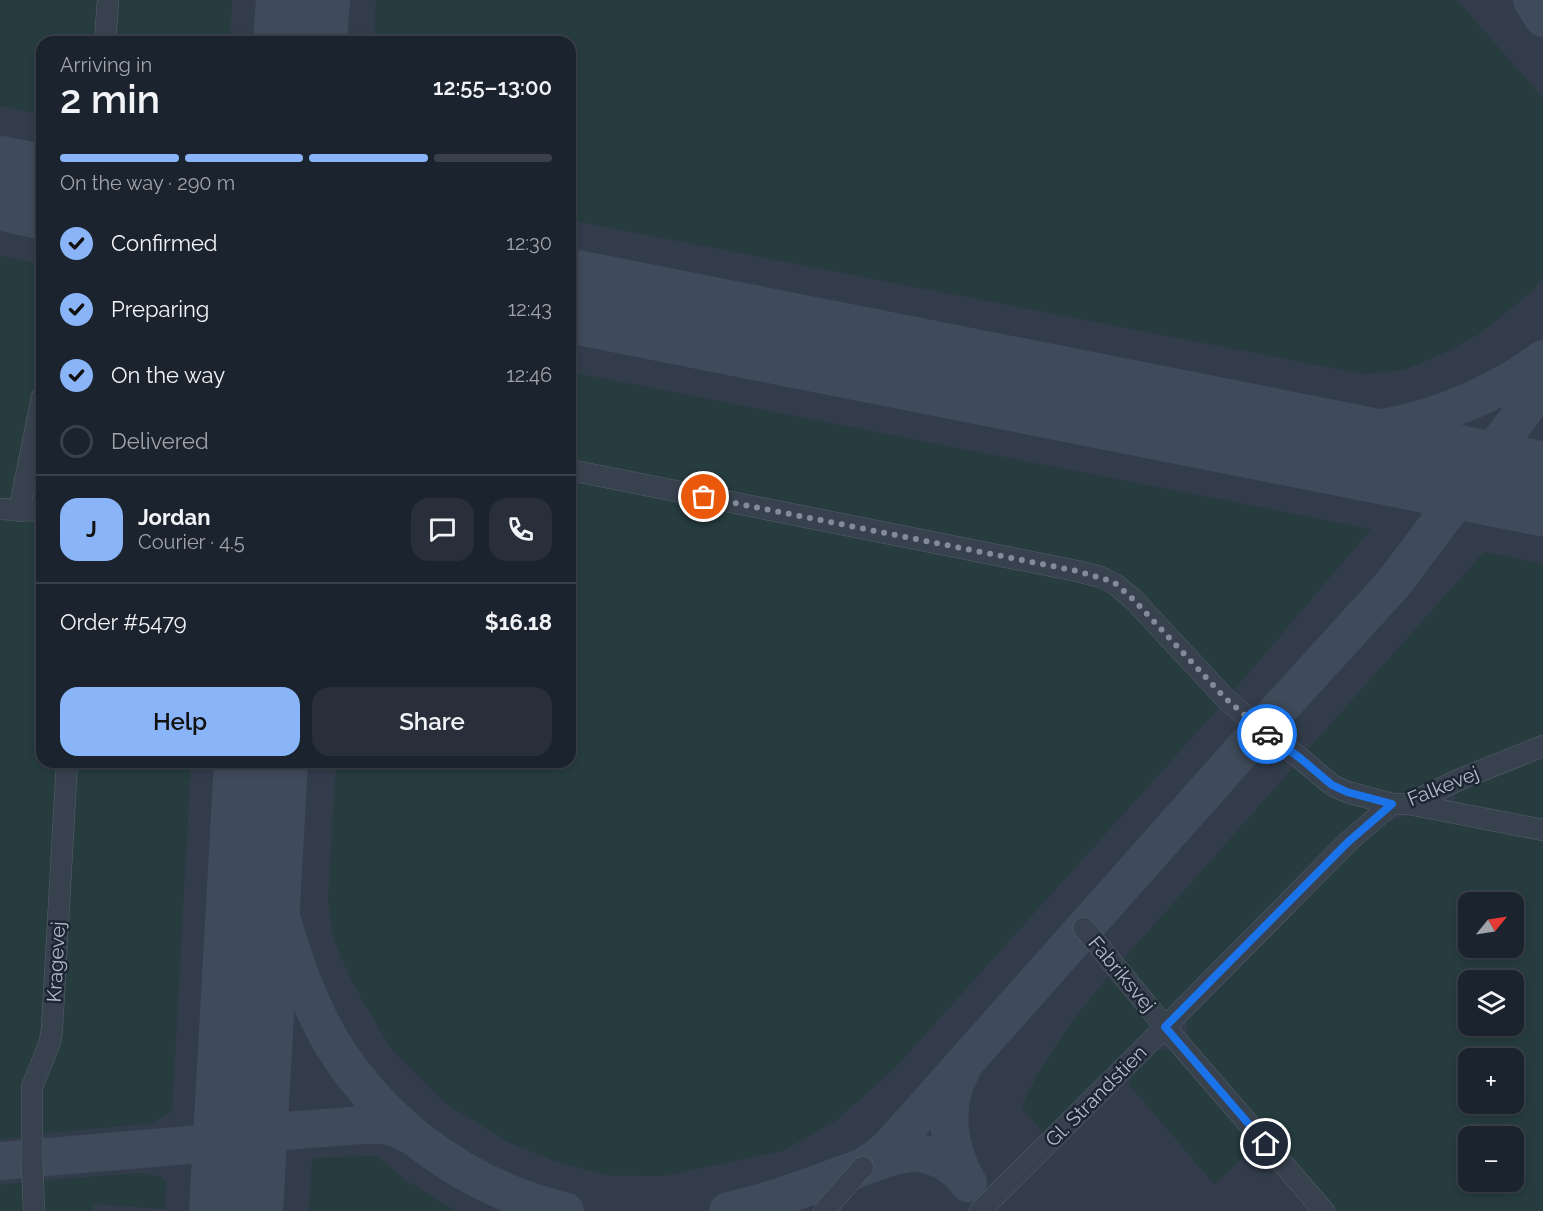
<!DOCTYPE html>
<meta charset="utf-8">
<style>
:root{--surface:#1b232e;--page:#282f3a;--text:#f1f3f6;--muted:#a0a4aa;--line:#39404a;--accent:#8ab4f8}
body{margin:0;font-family:Raleway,sans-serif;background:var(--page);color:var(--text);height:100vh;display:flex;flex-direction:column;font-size:22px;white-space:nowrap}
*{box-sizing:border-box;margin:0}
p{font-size:20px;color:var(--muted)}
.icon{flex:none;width:33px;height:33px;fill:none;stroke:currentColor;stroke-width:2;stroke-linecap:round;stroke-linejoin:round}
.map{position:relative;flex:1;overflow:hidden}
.details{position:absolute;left:36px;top:36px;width:540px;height:732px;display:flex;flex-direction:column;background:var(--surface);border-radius:18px;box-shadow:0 3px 9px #0003,0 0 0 2px var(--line)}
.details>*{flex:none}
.needle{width:39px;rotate:60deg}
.buttons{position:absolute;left:1458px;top:892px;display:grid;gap:12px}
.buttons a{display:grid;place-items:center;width:66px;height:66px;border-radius:12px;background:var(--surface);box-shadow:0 3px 9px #0003,0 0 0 2px var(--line);font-size:30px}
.pin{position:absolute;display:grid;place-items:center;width:51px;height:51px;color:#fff;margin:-26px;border:3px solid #fff;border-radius:50%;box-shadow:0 2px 6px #0007}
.courier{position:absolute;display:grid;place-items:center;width:60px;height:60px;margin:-30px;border:4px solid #1a73e8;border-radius:50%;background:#fff;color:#222;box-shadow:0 2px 8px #0007}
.overview em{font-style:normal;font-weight:600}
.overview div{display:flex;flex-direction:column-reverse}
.overview{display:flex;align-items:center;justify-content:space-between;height:102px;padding:0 24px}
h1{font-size:39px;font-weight:600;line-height:45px}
.bar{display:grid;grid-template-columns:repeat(4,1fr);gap:9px 6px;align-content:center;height:72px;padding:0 24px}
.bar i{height:8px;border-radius:4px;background:var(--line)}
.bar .current{background:var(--accent)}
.bar p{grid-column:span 4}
.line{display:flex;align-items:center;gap:15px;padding:0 24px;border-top:2px solid var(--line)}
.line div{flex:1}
.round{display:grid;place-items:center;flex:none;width:63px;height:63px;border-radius:18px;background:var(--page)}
ol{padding:0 24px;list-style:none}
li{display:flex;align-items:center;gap:18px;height:66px}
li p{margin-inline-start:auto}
li .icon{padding:6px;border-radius:50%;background:var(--accent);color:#111;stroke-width:4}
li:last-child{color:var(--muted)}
li i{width:33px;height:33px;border:3px solid var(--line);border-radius:50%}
.action{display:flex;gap:12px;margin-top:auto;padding:12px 24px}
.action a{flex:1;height:69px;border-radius:18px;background:var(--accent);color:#111;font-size:24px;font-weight:600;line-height:69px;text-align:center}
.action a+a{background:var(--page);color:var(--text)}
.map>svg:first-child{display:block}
.airport{fill:#323c4b;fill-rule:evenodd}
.green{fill:#263c3f;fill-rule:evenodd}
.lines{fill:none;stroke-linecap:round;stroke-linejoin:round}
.taxiway{stroke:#3f4a5a;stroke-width:38}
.runway{stroke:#3f4a5a;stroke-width:94}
.minor-casing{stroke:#565f6c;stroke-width:22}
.minor{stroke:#38414e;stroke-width:21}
.done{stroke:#828b98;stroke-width:6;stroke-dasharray:0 10.8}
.route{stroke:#1a73e8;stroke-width:8}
.labels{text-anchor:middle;stroke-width:5;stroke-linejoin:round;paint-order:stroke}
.street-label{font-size:20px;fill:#b4bcc9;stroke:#1d2633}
</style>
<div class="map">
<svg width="1543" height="1211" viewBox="0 0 1543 1211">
<rect width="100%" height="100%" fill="#242f3e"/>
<!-- airport -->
<path class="airport" d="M 0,0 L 1543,0 L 1543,1211 L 0,1211 ZM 42,42 L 570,42 L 570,762 L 42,762 ZM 1468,903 L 1514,903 L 1514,948 L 1468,948 ZM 1468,981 L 1514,981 L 1514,1026 L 1468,1026 ZM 1468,1059 L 1514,1059 L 1514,1104 L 1468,1104 ZM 1468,1137 L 1514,1137 L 1514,1182 L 1468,1182 Z"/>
<!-- green -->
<path class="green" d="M 0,0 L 103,0 L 101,42 L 42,42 L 42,114 L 0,106 Z
M 112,0 L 232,0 L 230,42 L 109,42 Z
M 376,0 L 1457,0 L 1543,98 L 1543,277 L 1534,289 L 1485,330 L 1451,350 L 1404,370 L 1364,374 L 570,220 L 570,42 L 374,42 Z
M 0,256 L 42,264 L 42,370 L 17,491 L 6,504 L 0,504 Z
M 570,372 L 1371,529 L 1229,696 L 1119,582 L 570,466 Z
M 570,475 L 1107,585 L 1224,702 L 894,1069 L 835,1121 L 782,1151 L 663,1176 L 604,1175 L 555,1161 L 508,1142 L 444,1102 L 390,1047 L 352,982 L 333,937 L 328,900 L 336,762 L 570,762 Z
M 0,513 L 42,516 L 42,762 L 63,762 L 50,983 L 27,1137 L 0,1139 Z
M 1484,552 L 1543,564 L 1543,738 L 1408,796 L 1390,798 L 1344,784 L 1303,755 Z
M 1543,752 L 1543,822 L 1454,804 L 1456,790 Z
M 71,762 L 191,762 L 172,1111 L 153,1123 L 36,1134 Z
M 1298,762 L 1379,806 L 1166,1015 L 1122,961 Z
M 1427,814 L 1543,837 L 1543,1211 L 1336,1211 L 1189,1046 L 1186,1015 L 1370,831 C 1393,819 1400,815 1427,814 ZM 1468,903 L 1514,903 L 1514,948 L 1468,948 ZM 1468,981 L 1514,981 L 1514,1026 L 1468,1026 ZM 1468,1059 L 1514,1059 L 1514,1104 L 1468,1104 ZM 1468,1137 L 1514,1137 L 1514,1182 L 1468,1182 Z
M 1111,973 L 1156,1023 L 1044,1135 L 1022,1106 L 1038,1074 L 1068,1027 Z
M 1156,1049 L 1181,1052 L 1259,1143 L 1214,1184 L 1129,1084 L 1133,1068 Z
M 377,1156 L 405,1180 L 456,1211 L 309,1211 L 312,1158 Z
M 141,1173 L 158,1176 L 166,1181 L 165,1209 L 93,1204 L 93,1211 L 36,1211 L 36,1181 Z
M 28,1182 L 29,1211 L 0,1211 L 0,1185 Z"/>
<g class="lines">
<!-- taxiway -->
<path class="taxiway" d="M 1532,0 L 1543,18
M 1269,435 C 1297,436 1325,437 1352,433 C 1420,425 1488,400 1543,359
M 261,773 C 264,801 268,830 272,858 C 273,871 274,886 277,899 C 288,947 311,1013 339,1054 C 384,1122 453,1175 530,1201 C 541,1205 553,1208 565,1211
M 962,1069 C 942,1105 947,1148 968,1183
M 0,1161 L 189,1145 L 286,1131 L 362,1125 L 384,1125 L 399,1129 L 412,1136
M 863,1167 L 877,1158 L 890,1147 L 1261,729 L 1393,584 L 1543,385
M 728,1211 C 770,1202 810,1186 850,1172 C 868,1165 893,1154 912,1153 C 934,1153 953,1164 967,1181"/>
<!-- runway -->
<path class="runway" d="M 300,42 L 303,0
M 0,183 L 42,192
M 570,296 L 1543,489
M 236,1211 L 261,762"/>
<defs>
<path id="minor" d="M 105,42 L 108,0
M 570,470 L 1077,571 L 1101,577 L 1115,584 L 1134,600 L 1226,699 L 1261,729 L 1300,758 L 1332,785 L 1347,792 L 1392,804 L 1409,804 L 1458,780 L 1543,746
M 0,509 L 42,511
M 19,511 L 42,397
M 1409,804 L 1543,830
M 1084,928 L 1165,1027 L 1324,1211
M 34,1211 L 32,1158 L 32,1087 L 50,1042 L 52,1029 L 67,762
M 824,1211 L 863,1167
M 980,1211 L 1165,1027 L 1349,841 L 1392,804"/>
</defs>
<!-- minor casing -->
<use href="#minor" class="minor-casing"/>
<!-- minor -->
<use href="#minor" class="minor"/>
</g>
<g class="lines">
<!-- done -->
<path class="done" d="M 704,497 L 1077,571 L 1108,580 L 1116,584 L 1134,600 L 1226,699 L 1267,734"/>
<!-- route -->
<path class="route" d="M 1266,1144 L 1165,1027 L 1348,842 L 1392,804 L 1347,792 L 1332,785 L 1300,758 L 1267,734"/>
</g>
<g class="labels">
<!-- street labels -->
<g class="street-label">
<text transform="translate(1443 786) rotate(-22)" y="7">Falkevej</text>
<text transform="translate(56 962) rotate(-87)" y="7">Kragevej</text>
<text transform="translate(1122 974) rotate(50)" y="7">Fabriksvej</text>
<text transform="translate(1096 1096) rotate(-45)" y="7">Gl. Strandstien</text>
</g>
</g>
</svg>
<div class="buttons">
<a><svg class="needle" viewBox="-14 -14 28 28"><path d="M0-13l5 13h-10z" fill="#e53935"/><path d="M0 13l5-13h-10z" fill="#a0a4aa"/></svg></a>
<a><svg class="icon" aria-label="layers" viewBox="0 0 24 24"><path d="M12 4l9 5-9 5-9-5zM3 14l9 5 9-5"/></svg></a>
<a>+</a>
<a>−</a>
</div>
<div class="pin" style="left:704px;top:497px;background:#ea580c"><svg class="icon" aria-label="bag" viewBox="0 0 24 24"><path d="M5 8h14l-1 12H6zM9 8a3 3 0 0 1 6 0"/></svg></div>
<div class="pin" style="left:1266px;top:1144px;background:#1f2937"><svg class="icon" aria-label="home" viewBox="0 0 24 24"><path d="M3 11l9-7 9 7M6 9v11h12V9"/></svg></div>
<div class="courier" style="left:1267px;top:734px"><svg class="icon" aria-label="car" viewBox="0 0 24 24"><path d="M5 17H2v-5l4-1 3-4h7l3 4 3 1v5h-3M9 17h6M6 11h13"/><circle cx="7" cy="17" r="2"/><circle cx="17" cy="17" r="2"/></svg></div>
<section class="details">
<div class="overview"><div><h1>2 min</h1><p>Arriving in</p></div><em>12:55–13:00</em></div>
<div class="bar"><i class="current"></i><i class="current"></i><i class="current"></i><i></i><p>On the way · 290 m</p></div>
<ol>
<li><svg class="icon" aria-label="check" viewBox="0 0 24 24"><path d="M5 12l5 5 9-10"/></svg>Confirmed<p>12:30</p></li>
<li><svg class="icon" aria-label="check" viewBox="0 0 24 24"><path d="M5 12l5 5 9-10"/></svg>Preparing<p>12:43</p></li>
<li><svg class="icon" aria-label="check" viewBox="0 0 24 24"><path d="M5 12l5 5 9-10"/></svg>On the way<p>12:46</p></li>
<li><i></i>Delivered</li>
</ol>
<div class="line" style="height:108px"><b class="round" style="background:var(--accent);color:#111">J</b><div><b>Jordan</b><p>Courier · 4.5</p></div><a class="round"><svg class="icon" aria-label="chat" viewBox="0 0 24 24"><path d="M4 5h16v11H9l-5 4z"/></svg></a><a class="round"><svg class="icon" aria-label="phone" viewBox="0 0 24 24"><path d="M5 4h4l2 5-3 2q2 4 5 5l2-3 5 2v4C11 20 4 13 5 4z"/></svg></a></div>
<div class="line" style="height:78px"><div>Order #5479</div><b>$16.18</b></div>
<div class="action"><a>Help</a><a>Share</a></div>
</section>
</div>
